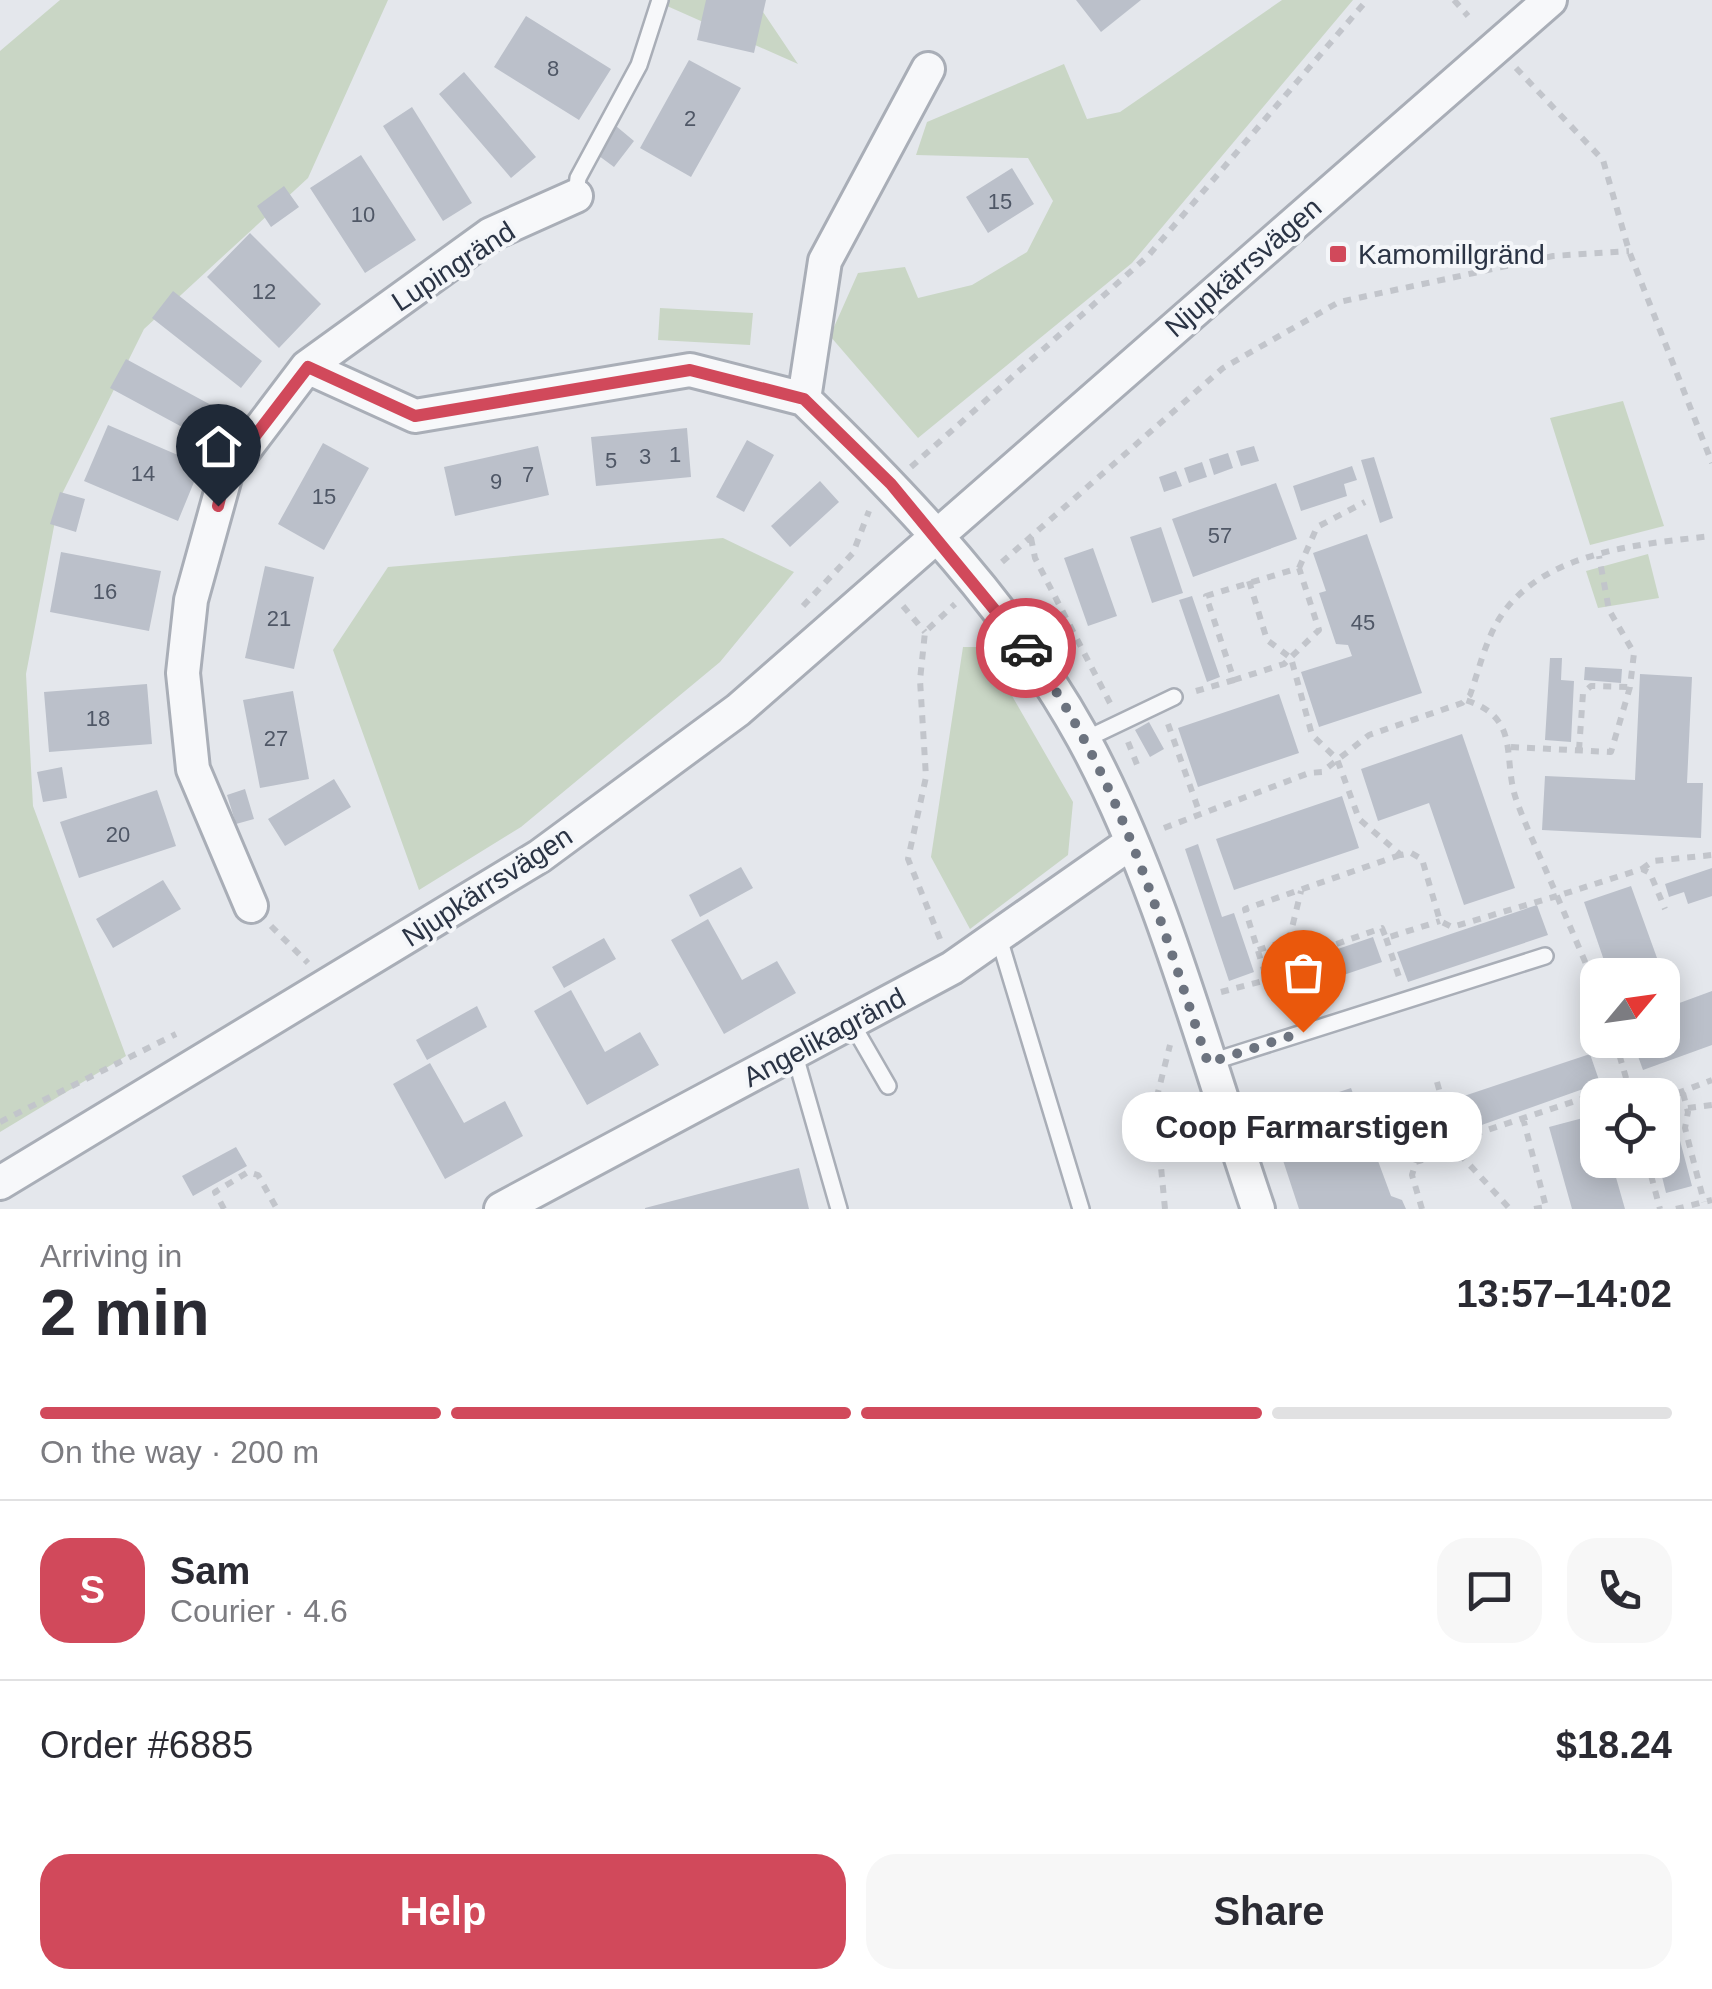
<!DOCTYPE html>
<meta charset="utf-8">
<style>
:root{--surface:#fff;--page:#f7f7f7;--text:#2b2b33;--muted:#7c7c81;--line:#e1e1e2;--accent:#d1495b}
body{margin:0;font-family:Arial,sans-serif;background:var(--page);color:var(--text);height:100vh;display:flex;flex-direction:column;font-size:38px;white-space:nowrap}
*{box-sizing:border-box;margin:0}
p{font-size:32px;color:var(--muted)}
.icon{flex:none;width:55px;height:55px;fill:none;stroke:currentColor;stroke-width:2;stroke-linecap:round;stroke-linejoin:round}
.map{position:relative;height:1209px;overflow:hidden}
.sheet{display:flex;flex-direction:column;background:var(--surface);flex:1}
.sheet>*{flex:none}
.needle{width:65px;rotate:61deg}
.buttons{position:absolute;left:1580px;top:958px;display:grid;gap:20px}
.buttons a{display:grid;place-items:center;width:100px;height:100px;border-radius:20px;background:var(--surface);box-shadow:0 5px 25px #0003;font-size:50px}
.pin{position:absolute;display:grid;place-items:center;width:85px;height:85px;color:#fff;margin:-102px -42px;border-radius:50% 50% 50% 0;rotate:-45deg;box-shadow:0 0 10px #0007}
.pin .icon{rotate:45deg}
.courier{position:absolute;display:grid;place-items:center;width:100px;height:100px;margin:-50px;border:8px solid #d1495b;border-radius:50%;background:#fff;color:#222;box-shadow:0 2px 12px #0007}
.bubble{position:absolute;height:70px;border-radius:30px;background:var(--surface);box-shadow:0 5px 25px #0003;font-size:32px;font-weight:700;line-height:70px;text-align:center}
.summary em{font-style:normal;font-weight:700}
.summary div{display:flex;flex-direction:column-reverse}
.summary{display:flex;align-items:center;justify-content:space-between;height:170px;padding:0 40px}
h1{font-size:65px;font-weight:700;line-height:75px}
.bar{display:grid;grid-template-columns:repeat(4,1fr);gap:15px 10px;align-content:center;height:120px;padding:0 40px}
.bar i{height:12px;border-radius:8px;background:var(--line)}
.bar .current{background:var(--accent)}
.bar p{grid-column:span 4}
.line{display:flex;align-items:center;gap:25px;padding:0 40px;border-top:2px solid var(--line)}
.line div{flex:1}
.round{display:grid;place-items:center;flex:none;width:105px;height:105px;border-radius:30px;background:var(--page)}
.primary-button{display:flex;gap:20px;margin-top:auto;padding:20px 40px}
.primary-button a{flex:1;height:115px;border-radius:30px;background:var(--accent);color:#fff;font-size:40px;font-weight:700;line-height:115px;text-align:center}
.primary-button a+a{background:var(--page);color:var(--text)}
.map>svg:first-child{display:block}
.green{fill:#c9d6c5}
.building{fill:#bbc0ca}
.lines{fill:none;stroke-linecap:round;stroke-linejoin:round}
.service-casing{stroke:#a9aeb7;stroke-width:20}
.minor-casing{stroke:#a9aeb7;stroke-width:38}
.path{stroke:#c2c5cb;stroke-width:6;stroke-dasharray:8 8;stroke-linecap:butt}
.service{stroke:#f7f8fa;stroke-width:15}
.minor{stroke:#f7f8fa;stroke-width:32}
.done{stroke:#6c737f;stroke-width:10;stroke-dasharray:0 18}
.route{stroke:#d1495b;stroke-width:12}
.poi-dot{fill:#d1495b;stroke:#f4f6f9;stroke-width:4}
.labels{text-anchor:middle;stroke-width:8;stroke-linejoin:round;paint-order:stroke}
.number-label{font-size:22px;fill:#4f5766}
.poi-label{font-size:28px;fill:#2b3445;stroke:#f4f6f9;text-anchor:start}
.street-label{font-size:28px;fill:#2b3445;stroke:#f4f6f9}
</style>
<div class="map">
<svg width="1712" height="1209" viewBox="0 0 1712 1209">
<rect width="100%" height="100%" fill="#e4e7ec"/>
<!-- green -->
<path class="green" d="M 60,0 L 388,0 L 308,178 L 144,329 L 59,500 L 26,674 L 33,806 L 126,1056 L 0,1132 L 0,51 Z
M 654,0 L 755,0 L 798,64 L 658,2 Z
M 1282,0 L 1353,0 L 1132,263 L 918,438 L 830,336 L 858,273 L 905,267 L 918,298 L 972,285 L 1027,252 L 1053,201 L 1028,158 L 916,155 L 927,122 L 1064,64 L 1087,119 L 1120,112 Z
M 660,308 L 753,313 L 750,345 L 658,340 Z
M 1623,401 L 1664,526 L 1590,545 L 1550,418 Z
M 723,538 L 794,572 L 720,662 L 521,827 L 419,890 L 333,650 L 388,567 Z
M 1648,554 L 1659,598 L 1598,608 L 1586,571 Z
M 963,647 L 984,647 L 1073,802 L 1068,855 L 970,929 L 931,857 Z"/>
<!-- building -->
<path class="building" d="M 706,0 L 766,0 L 754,53 L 697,40 Z
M 1076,0 L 1141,0 L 1101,32 Z
M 526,16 L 611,69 L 579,120 L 494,67 Z
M 689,60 L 741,88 L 691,177 L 640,148 Z
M 464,72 L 536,157 L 511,178 L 439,94 Z
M 412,107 L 472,203 L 443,221 L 383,126 Z
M 616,126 L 634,141 L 614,167 L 595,153 Z
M 361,155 L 416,240 L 365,273 L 310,188 Z
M 1012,168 L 1034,204 L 988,233 L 966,197 Z
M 284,186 L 299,207 L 271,227 L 257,206 Z
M 250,233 L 321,304 L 279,348 L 207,277 Z
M 173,291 L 262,361 L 241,388 L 152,318 Z
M 126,359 L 224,412 L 208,441 L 110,388 Z
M 108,425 L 201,465 L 178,521 L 84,481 Z
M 687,428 L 691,477 L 596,486 L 591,437 Z
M 747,440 L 774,455 L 744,512 L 716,497 Z
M 323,443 L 369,468 L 324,550 L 278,524 Z
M 538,446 L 549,495 L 455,516 L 444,467 Z
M 1254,446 L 1259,461 L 1241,466 L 1236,451 Z
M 1228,453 L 1233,468 L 1214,475 L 1209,459 Z
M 1374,457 L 1393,518 L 1380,523 L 1361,460 Z
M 1202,462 L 1207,477 L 1189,483 L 1184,468 Z
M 1352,466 L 1357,480 L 1344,484 L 1347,496 L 1301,511 L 1293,486 Z
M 1176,471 L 1182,486 L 1164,492 L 1159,477 Z
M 820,481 L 839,502 L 790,547 L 771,526 Z
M 1276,483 L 1297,539 L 1193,577 L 1172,519 Z
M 60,492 L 85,499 L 76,532 L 50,524 Z
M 1161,527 L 1183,593 L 1152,603 L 1130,537 Z
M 1367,534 L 1422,693 L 1319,727 L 1301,672 L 1352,656 L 1348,645 L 1336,644 L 1319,593 L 1326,591 L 1313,553 Z
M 1093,548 L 1117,616 L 1088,626 L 1064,558 Z
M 61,552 L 161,571 L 149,631 L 50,612 Z
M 265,566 L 314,577 L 294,669 L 245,658 Z
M 1192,596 L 1220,677 L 1207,682 L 1179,600 Z
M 1550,658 L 1562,658 L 1561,680 L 1574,681 L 1571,742 L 1545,740 Z
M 1585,667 L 1622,669 L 1621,683 L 1584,680 Z
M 1640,674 L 1692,677 L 1687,783 L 1703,783 L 1701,838 L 1542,830 L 1545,776 L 1635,780 Z
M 147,684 L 152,744 L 49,752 L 44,692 Z
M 293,691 L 309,779 L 260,788 L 243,700 Z
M 1279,694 L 1299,753 L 1198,787 L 1178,728 Z
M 1149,722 L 1164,749 L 1150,757 L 1135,730 Z
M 1462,734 L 1515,888 L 1464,905 L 1429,803 L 1378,821 L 1361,769 Z
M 62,767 L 67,798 L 43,802 L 37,772 Z
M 334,779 L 351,807 L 285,846 L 268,819 Z
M 245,789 L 254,819 L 236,824 L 227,795 Z
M 157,790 L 176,846 L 79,878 L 60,822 Z
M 1342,796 L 1359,848 L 1234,890 L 1216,839 Z
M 1198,844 L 1222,917 L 1234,913 L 1254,972 L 1229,981 L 1185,849 Z
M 741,867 L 753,888 L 700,917 L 689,895 Z
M 1712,868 L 1712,896 L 1688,904 L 1684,892 L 1669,897 L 1665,884 Z
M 163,880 L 181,909 L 113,948 L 96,919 Z
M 1631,886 L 1674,1005 L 1712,991 L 1712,1045 L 1643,1070 L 1632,1040 L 1662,1040 L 1662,975 L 1609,975 L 1584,902 Z
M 1537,905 L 1548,935 L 1408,982 L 1397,952 Z
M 708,919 L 742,980 L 777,961 L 796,993 L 724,1034 L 671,940 Z
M 1373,937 L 1382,962 L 1296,991 L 1292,978 L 1327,966 L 1323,954 Z
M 604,938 L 616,959 L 564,988 L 552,967 Z
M 571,990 L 605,1052 L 640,1032 L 659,1065 L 587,1105 L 534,1011 Z
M 477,1006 L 487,1027 L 427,1060 L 416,1040 Z
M 1590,1054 L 1600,1083 L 1462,1132 L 1449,1101 Z
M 430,1063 L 464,1123 L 505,1101 L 523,1136 L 445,1179 L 393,1084 Z
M 1351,1088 L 1391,1196 L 1402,1200 L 1406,1209 L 1299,1209 L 1274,1133 L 1295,1126 L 1289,1113 L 1330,1105 L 1327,1096 Z
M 1598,1114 L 1598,1160 L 1611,1160 L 1625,1209 L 1572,1209 L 1549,1127 Z
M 1678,1133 L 1692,1186 L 1666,1193 L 1658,1160 L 1662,1160 L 1662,1137 Z
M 236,1147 L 247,1166 L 193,1196 L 182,1176 Z
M 799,1168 L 809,1209 L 645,1209 L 645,1208 Z"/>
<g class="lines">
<defs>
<path id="service" d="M 576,196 L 578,178 L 639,65 L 660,0
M 1084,740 L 1174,697
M 998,935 L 1081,1209
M 851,1022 L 888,1086
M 794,1052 L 839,1209
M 1208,1063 L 1545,956"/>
<path id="minor" d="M 928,69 L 825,261 L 804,399 C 909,501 1012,609 1083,738 C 1159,877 1206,1058 1258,1209
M 307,367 L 415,416 L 690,370 L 804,399
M 251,906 L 193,769 L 183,673 L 191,600 L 226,474 L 307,367 L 491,234 L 576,196
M 0,1183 L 540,856 L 738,710 L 1550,0
M 501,1209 L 952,968 L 1132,842"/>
</defs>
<!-- service casing -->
<use href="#service" class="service-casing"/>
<!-- minor casing -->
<use href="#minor" class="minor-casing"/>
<!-- path -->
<path class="path" d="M 1454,0 L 1468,16
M 1516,68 L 1603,160 L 1629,251 L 1712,463
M 911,467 L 1148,256 L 1367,0
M 1031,538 L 1035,558 L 1110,703
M 1002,562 L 1223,368 L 1339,302 L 1553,256 L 1629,251
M 1299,568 L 1317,527 L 1365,502
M 1249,581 L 1267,640 L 1291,658 L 1312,735 L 1337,759 L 1359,819 L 1401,855 L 1411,853 L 1422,859 L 1440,921 L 1452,927 L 1557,896 C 1544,865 1529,834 1517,802 C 1501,759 1523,718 1465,700
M 803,606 L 853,553 L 869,511
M 903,606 L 925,632
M 1196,691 L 1234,680 L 1206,596 L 1299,568 L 1319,630 L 1284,664 L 1234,680
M 1168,724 L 1200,814
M 1128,742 L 1138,767
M 1511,747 L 1611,752 L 1630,687 L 1634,653 L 1609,610 L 1599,556
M 1579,750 L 1583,693 L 1591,686 L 1630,687
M 1164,828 L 1309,773 L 1322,772 L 1369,735 L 1462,703 L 1470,695 C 1479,670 1486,638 1501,616 C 1544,551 1641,544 1712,536
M 1400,855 L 1245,909 L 1267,980 L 1284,978 L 1305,955 L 1382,928 L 1386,938 L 1440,921
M 1642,869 L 1653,861 L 1712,855
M 271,926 L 308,963
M 1386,938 L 1400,980
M 940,939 L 908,859 L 926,777 L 920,680 L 925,632 L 955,604
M 1289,940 L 1305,955
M 1258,950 L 1289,940 L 1301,891
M 1221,992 L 1267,980
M 1598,992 L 1557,896 L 1642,869 L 1650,873 L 1665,909
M 1615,1040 L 1631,1095
M 1437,1082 L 1456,1150 L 1463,1138 L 1615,1088 L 1624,1095
M 1683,1093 L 1688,1112 L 1685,1128 L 1704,1202
M 1662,1099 L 1712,1080
M 1688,1108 L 1712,1105
M 1523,1118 L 1546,1207 L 1534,1209
M 0,1122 L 176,1034
M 1647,1160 L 1660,1209
M 224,1209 L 215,1192 L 248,1172 L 258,1175 L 277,1209
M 1165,1209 L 1155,1104 L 1170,1045
M 1422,1209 L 1412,1175 L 1416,1162 L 1456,1150 L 1510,1209
M 1676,1209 L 1712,1200"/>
<!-- service -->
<use href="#service" class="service"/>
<!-- minor -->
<use href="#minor" class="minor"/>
</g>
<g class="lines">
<!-- done -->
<path class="done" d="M 1026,648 C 1118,770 1160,920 1208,1063 L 1303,1032"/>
<!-- route -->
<path class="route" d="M 218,506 L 226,474 L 308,367 L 415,416 L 690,370 L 804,399 L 891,484 L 1026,648"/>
</g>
<!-- markers -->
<rect class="poi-dot" x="1328" y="244" width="20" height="20" rx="5"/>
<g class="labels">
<!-- number labels -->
<g class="number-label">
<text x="553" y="76">8</text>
<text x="690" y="126">2</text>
<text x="1000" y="209">15</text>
<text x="363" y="222">10</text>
<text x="264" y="299">12</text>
<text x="675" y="462">1</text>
<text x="645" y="464">3</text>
<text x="611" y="468">5</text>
<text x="143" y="481">14</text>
<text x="528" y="482">7</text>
<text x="496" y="489">9</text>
<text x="324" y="504">15</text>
<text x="1220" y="543">57</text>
<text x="105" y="599">16</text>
<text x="279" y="626">21</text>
<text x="1363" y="630">45</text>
<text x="98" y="726">18</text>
<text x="276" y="746">27</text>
<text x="118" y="842">20</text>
</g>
<!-- poi labels -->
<g class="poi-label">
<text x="1358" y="264">Kamomillgränd</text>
</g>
<!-- street labels -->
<g class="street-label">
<text transform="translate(453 266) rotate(-33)" y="10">Lupingränd</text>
<text transform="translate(1243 267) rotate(-41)" y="10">Njupkärrsvägen</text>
<text transform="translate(487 886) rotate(-33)" y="10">Njupkärrsvägen</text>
<text transform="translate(824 1037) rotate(-28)" y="10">Angelikagränd</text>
</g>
</g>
</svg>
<div class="buttons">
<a><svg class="needle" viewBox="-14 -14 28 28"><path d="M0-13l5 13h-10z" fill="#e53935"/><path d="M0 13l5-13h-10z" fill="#7c7c81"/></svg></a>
<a><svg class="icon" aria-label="locate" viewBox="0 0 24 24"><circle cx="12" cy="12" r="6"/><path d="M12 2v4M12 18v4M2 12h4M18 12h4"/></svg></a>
</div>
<div class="pin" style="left:1303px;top:1032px;background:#ea580c"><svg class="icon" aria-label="bag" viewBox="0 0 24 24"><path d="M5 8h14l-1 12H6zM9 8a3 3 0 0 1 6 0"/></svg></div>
<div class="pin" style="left:218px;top:506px;background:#1f2937"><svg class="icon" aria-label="home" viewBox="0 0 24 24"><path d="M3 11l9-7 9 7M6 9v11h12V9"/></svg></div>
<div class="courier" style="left:1026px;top:648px"><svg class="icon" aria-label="car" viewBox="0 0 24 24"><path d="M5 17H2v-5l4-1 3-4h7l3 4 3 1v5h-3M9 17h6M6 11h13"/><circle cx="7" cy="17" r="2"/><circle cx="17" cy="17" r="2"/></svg></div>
<div class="bubble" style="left:1122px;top:1092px;width:360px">Coop Farmarstigen</div>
</div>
<section class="sheet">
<div class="summary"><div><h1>2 min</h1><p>Arriving in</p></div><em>13:57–14:02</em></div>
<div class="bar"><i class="current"></i><i class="current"></i><i class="current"></i><i></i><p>On the way · 200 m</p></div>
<div class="line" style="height:180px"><b class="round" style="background:var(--accent);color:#fff">S</b><div><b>Sam</b><p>Courier · 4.6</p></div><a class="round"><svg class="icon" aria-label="chat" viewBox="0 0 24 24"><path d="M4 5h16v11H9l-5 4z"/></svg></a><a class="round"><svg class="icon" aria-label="phone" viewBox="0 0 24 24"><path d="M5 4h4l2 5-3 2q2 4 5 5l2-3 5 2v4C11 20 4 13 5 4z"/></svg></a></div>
<div class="line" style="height:130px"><div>Order #6885</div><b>$18.24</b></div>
<div class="primary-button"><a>Help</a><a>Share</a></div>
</section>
